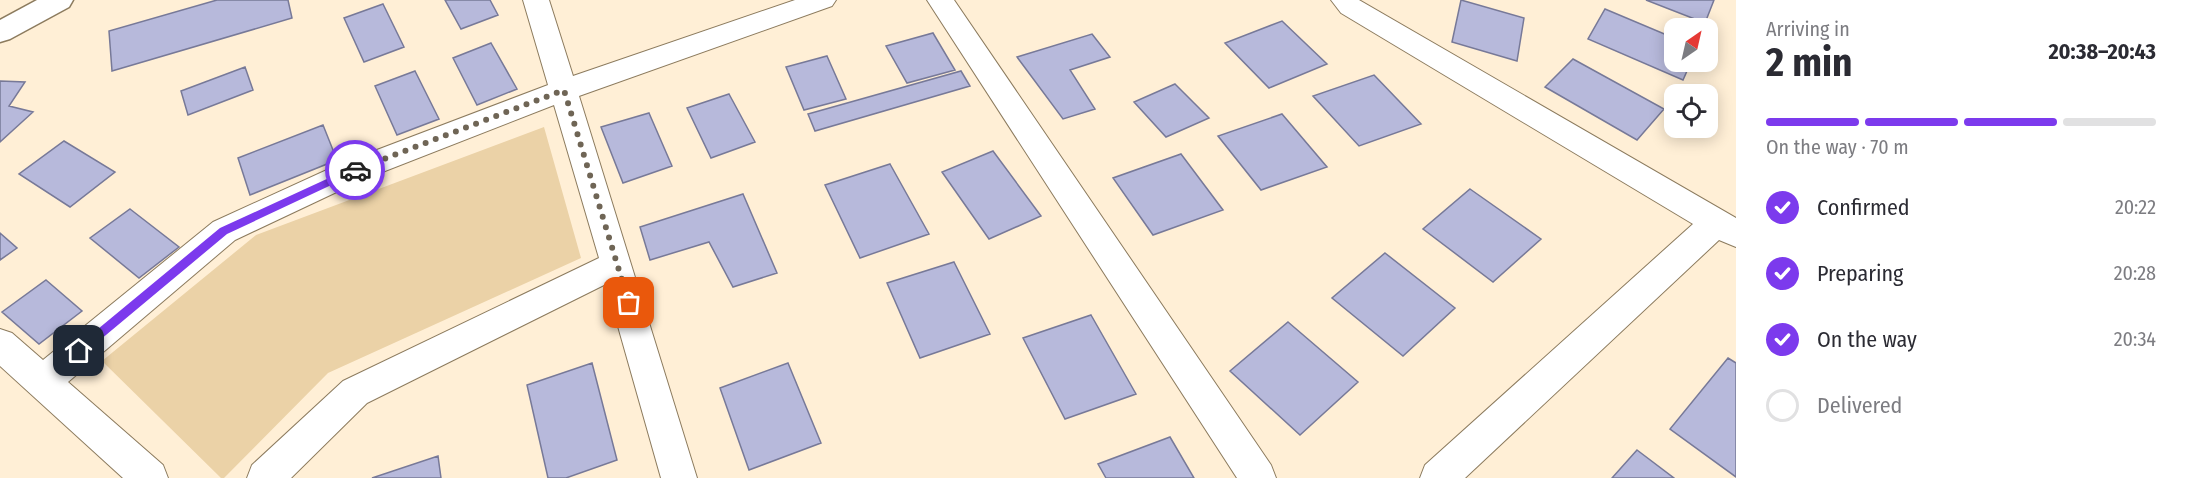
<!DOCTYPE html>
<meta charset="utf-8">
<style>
:root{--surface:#fff;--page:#f7f7f7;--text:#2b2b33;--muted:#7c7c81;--line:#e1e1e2;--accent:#7c3aed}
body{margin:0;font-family:"Fira Sans Condensed",sans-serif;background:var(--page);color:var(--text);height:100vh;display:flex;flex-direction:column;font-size:22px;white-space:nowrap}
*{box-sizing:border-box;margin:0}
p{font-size:20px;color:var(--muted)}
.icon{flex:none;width:33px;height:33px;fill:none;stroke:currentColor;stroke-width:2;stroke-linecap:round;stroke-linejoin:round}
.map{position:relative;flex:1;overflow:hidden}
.drawer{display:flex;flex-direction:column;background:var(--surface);width:450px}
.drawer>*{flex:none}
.needle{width:39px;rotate:34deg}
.controls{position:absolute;left:1664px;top:18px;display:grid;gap:12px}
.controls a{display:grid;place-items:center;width:54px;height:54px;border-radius:12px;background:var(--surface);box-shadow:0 3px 15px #0003;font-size:30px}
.pin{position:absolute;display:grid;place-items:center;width:51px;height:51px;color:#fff;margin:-26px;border-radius:12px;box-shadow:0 3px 9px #0006}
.courier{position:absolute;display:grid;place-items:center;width:60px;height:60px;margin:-30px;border:4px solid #7c3aed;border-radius:50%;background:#fff;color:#222;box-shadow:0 2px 8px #0007}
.headline em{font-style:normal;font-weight:700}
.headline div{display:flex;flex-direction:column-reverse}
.headline{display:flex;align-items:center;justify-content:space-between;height:102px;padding:0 30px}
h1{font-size:39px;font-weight:700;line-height:45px}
.bar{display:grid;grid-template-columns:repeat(4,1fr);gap:9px 6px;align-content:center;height:72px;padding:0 30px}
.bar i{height:8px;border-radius:4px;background:var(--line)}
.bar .active{background:var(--accent)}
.bar p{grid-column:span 4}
ol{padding:0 30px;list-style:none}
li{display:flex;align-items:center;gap:18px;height:66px}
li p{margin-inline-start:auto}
li .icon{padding:6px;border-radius:50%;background:var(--accent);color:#fff;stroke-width:4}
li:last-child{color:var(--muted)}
li i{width:33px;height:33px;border:3px solid var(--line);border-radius:50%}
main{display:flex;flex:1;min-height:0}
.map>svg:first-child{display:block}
.green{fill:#ebd2a7}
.building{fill:#b7b9db;stroke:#777998;stroke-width:1.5}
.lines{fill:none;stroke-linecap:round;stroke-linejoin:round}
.street-casing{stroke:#8c7b5e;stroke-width:2}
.secondary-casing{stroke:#8c7b5e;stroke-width:3}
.street{fill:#fff;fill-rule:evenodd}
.secondary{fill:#fff;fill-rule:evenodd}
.route{fill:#7c3aed}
.done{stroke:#6f6555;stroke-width:6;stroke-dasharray:0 10.8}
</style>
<main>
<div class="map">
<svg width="1736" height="478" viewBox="0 0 1736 478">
<rect width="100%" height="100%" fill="#ffefd6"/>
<!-- green -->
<path class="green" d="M 544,127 L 581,258 L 328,373 L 224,478 L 221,478 L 102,361 L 256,235 Z"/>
<!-- building -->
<path class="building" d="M 217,0 L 288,0 L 292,18 L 112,71 L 109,31 Z
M 445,0 L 490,0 L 498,15 L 461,29 Z
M 1461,0 L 1524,18 L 1517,61 L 1452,42 Z
M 1646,0 L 1714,0 L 1705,23 Z
M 383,4 L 404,47 L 364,62 L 344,18 Z
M 1605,9 L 1674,38 L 1674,62 L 1691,62 L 1683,80 L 1588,39 Z
M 1282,21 L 1327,64 L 1269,88 L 1225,43 Z
M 933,33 L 955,70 L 907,83 L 886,46 Z
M 1092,34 L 1110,57 L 1070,70 L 1095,109 L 1063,119 L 1017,57 Z
M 491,43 L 517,89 L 477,105 L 453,58 Z
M 827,56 L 846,99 L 804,110 L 786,67 Z
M 1573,59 L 1664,109 L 1637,140 L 1545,87 Z
M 245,67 L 253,90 L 188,115 L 181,91 Z
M 415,71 L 439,119 L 397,135 L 375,86 Z
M 961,71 L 970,86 L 815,131 L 808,114 Z
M 1374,75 L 1421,124 L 1359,146 L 1313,96 Z
M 0,81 L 25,82 L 9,106 L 33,112 L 0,142 Z
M 1175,84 L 1209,118 L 1166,137 L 1134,102 Z
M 729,94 L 755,142 L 711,158 L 687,108 Z
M 649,113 L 672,166 L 623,183 L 601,127 Z
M 1282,114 L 1327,167 L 1261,190 L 1218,136 Z
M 323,125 L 337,160 L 250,195 L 238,158 Z
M 64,141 L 115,172 L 70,207 L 19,174 Z
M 993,151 L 1041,216 L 989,239 L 942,172 Z
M 1181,154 L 1223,210 L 1153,235 L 1113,178 Z
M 890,164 L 929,234 L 860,258 L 825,185 Z
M 1470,189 L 1541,239 L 1493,282 L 1423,229 Z
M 743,194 L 777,273 L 733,287 L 709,242 L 650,260 L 640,227 Z
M 130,209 L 179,247 L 139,278 L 90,238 Z
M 0,233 L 17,248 L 0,260 Z
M 1385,253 L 1455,308 L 1403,356 L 1332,298 Z
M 954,262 L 990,334 L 920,358 L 887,283 Z
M 46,280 L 82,311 L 39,344 L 2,312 Z
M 1091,315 L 1136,394 L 1065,419 L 1023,338 Z
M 1288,322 L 1358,382 L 1300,435 L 1230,371 Z
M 1728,358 L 1736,363 L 1736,477 L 1670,429 Z
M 592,363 L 617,460 L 566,478 L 548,478 L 527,385 Z
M 788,363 L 821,443 L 749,470 L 720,388 Z
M 1170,437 L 1194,478 L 1106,478 L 1098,464 Z
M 1637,450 L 1674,478 L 1612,478 Z
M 438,456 L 441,478 L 372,478 Z"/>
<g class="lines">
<defs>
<path id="street" d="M 523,0 L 549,0 L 573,76 L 795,0 L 836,0 L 832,6 L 579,96 L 697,478 L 661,478 L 606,284 L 367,403 L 291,478 L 247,478 L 252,465 L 343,381 L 599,258 L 554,105 L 362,180 L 235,240 L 68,382 L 163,465 L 168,478 L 123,478 L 0,366 L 0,329 L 12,333 L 43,360 L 213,222 L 340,164 L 548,85 Z
M 927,0 L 954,0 L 1271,465 L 1276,478 L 1237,478 Z
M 1331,0 L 1359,0 L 1736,218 L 1736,247 L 1719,240 L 1465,478 L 1420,478 L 1425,465 L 1693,224 L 1341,13 Z"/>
<path id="secondary" d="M 37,0 L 73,0 L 69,7 L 10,39 L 0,42 L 0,20 Z"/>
</defs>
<!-- street casing -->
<use href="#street" class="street-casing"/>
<!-- secondary casing -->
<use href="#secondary" class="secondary-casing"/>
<!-- street -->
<use href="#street" class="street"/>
<!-- secondary -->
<use href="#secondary" class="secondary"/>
</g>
<!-- route -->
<path class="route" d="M 355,166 L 359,167 L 359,172 L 227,234 L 82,355 L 75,355 L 75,348 L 220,228 Z"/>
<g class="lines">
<!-- done -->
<path class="done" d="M 355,170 L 564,90 L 629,303"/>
</g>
</svg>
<div class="controls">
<a><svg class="needle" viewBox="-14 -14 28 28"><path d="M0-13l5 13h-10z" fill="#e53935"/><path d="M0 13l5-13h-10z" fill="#7c7c81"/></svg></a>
<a><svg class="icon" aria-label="locate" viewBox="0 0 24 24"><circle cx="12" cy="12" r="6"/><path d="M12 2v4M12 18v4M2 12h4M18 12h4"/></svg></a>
</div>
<div class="pin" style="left:629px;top:303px;background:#ea580c"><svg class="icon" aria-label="bag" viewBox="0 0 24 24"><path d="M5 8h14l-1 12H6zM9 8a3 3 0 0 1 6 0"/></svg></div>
<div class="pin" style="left:79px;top:351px;background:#1f2937"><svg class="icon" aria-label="home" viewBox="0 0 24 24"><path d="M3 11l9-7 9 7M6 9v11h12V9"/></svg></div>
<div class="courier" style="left:355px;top:170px"><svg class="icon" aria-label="car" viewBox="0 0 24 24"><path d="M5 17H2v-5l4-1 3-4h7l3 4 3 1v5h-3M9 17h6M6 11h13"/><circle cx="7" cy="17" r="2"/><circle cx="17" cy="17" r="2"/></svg></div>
</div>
<section class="drawer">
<div class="headline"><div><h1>2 min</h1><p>Arriving in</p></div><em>20:38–20:43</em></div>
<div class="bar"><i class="active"></i><i class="active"></i><i class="active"></i><i></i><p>On the way · 70 m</p></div>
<ol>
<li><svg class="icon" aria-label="check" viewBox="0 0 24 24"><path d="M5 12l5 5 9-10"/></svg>Confirmed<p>20:22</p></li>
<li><svg class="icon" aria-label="check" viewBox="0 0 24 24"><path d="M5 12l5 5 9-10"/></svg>Preparing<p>20:28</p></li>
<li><svg class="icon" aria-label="check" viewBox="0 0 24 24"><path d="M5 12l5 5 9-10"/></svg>On the way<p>20:34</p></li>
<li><i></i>Delivered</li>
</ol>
</section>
</main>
